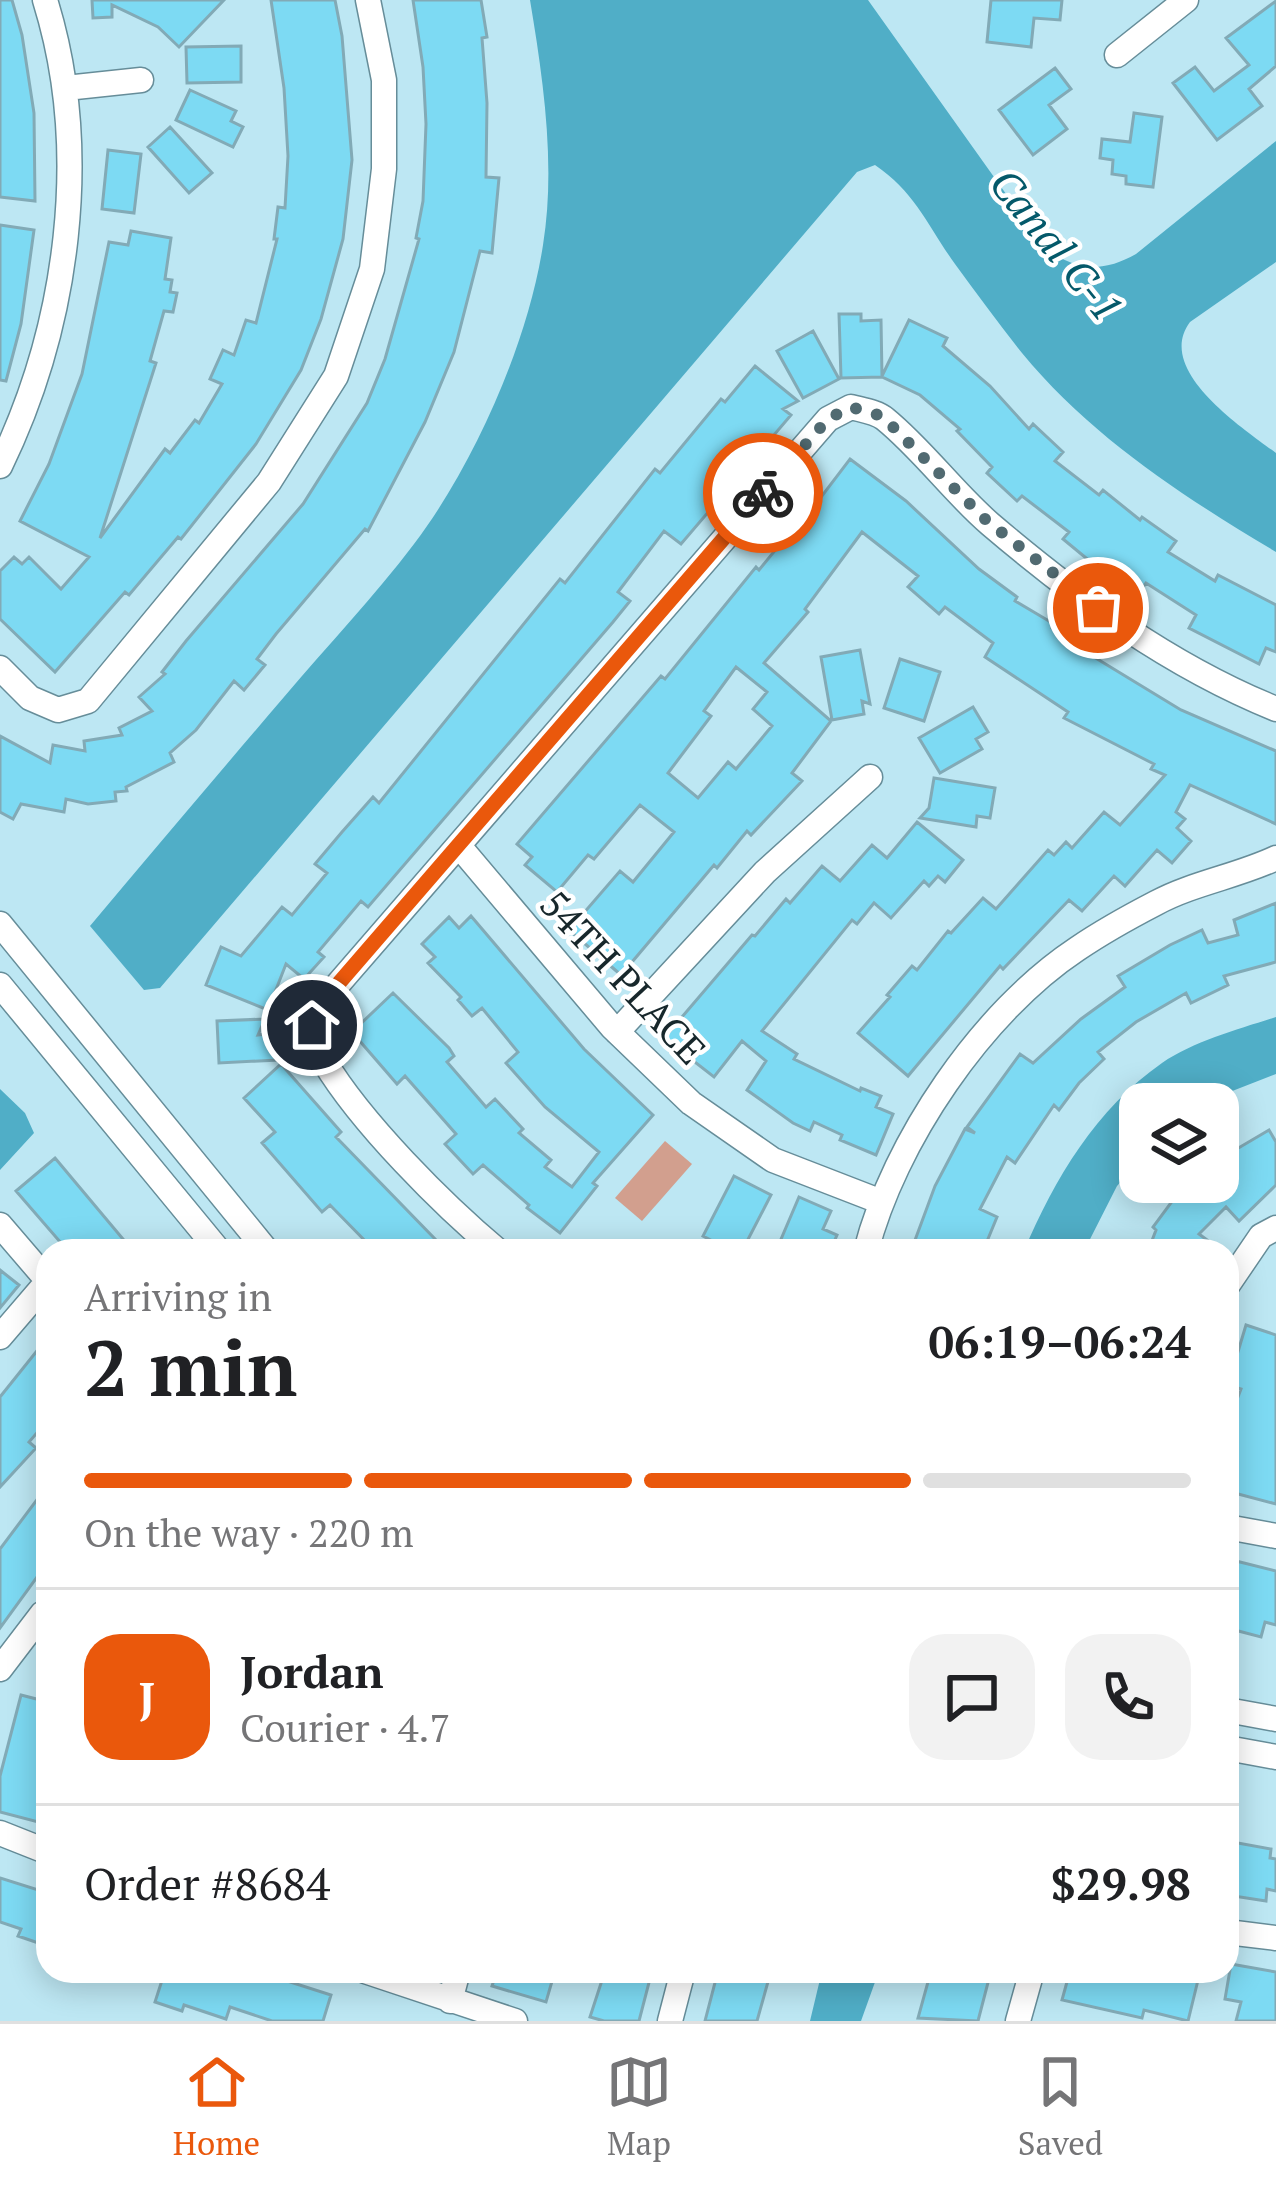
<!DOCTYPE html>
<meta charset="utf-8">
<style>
:root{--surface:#fff;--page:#f2f2f2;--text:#202124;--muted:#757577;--line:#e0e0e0;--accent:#ea580c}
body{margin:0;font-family:"PT Serif",serif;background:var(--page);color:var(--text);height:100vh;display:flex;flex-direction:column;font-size:45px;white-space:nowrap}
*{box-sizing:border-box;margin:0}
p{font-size:39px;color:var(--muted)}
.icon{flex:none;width:66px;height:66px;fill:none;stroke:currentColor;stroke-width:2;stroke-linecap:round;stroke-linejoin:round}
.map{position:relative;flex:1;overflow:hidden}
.panel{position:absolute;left:36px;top:1239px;width:1203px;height:744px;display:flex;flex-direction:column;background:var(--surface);border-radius:36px;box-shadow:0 6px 30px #0003}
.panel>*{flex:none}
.tools{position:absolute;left:1119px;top:1083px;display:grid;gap:24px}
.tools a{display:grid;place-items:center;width:120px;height:120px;border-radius:24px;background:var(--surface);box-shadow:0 6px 30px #0003;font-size:60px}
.pin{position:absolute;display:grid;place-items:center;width:102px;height:102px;color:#fff;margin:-51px;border:6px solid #fff;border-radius:50%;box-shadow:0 3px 12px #0007}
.courier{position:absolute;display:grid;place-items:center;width:120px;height:120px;margin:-60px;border:9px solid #ea580c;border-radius:50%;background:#fff;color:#222;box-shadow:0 3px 15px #0007}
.summary em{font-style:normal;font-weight:700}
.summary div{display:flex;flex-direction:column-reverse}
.summary{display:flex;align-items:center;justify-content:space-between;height:204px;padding:0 48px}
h1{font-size:78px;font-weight:700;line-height:90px}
.bar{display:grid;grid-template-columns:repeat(4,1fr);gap:18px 12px;align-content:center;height:144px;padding:0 48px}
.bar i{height:15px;border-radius:9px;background:var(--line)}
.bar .on{background:var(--accent)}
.bar p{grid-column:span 4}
.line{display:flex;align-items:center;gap:30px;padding:0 48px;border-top:3px solid var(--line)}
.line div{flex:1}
.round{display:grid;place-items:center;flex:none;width:126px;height:126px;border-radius:36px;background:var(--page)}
.dock{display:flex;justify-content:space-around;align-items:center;height:168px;border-top:3px solid var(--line);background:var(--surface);font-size:33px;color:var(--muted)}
.dock a{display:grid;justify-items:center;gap:6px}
.dock .on{color:var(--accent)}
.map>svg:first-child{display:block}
.garden{fill:#d29f8e}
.water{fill:#50aec7}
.building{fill:#7ddaf3;stroke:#82aab6;stroke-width:3;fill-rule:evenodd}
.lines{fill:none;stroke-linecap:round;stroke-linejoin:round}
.minor-casing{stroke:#668d99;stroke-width:27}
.minor{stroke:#fff;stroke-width:24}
.done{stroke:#516a71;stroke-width:12;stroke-dasharray:0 21.6}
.route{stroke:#ea580c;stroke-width:15}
.labels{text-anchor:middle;stroke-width:9;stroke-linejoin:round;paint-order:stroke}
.street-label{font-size:39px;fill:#17272b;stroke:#fff}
.water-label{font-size:42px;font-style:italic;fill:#04596a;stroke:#fff}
</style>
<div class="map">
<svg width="1276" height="2021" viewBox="0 0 1276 2021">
<rect width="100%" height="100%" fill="#bde7f3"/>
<!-- garden -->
<path class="garden" d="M 665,1141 L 692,1164 L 642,1221 L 615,1198 Z"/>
<!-- water -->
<path class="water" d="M 530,0 L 868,0 L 1041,243 C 1071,271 1101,274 1136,254 L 1276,141 L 1276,262 L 1190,322 C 1154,370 1243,428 1276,453 L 1276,552 C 1184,497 1091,437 1022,353 C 999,324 977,294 955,264 C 927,225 916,193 875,165 L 857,172 L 160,988 L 144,990 L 90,926 C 154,850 219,773 284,697 C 327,646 374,597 414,544 C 474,465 528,343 543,245 C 556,165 543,78 530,0 Z
M 1276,1017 L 1276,1074 L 1199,1104 L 1140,1104 L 1140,1161 L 1117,1186 L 1084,1251 L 1024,1251 C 1055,1178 1096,1109 1162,1063 C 1194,1041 1239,1029 1276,1017 Z
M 0,1089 L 25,1113 L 34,1133 L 0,1170 Z
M 822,1971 L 879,1971 L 861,2021 L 810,2021 Z"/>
<!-- building -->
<path class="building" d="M 0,0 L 12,0 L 22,35 L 34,113 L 35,201 L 0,197 Z
M 92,0 L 224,0 L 179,47 L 158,27 L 112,5 L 112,17 L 93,18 Z
M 271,0 L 335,0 L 342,36 L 352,160 L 343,239 L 321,319 L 301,370 L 256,444 L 181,539 L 178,537 L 129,595 L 125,592 L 55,672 L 0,619 L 0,571 L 14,557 L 22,564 L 29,557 L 61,589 L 89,557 L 20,521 L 49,464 L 82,374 L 109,242 L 128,245 L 131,231 L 171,238 L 165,279 L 172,280 L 170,292 L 177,293 L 173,312 L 164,311 L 150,361 L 156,363 L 100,538 L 165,449 L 170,453 L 195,420 L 199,423 L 222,384 L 210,379 L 223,350 L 234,355 L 246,320 L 256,323 L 277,239 L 274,239 L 278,207 L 285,208 L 288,156 L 284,88 Z
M 413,0 L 481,0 L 487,37 L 482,38 L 487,103 L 486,177 L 499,178 L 492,253 L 480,251 L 454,352 L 425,422 L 368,531 L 365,529 L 276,634 L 257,659 L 265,665 L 244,690 L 234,681 L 196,730 L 170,753 L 174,762 L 126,787 L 127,791 L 115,792 L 116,801 L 88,804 L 66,799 L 64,812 L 21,804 L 13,819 L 0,812 L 0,736 L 50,763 L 53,745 L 85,751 L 84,741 L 122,735 L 119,728 L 152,711 L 139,697 L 165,674 L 162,672 L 186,641 L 303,504 L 367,403 L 385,359 L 419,239 L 416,238 L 423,201 L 426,124 L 423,67 Z
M 991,0 L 1062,0 L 1060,20 L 1034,18 L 1031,47 L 987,42 Z
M 1276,1 L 1276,66 L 1249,89 L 1262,106 L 1217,140 L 1173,83 L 1195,67 L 1214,91 L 1249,65 L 1226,38 Z
M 241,46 L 241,82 L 187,83 L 186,47 Z
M 1055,68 L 1071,89 L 1049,105 L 1067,129 L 1033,155 L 999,110 Z
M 190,90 L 236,111 L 231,121 L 243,127 L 233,147 L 176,120 Z
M 1134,113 L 1162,117 L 1153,187 L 1126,184 L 1126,176 L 1112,174 L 1113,160 L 1100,158 L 1102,139 L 1130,142 Z
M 170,127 L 212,173 L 189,193 L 148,147 Z
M 108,150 L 141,154 L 134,213 L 102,209 Z
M 0,225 L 34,230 L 21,324 L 6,381 L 0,380 Z
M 839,314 L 861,314 L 861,321 L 881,320 L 882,376 L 909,320 L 947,338 L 943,346 L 990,386 L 1029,429 L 1033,424 L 1063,452 L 1055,461 L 1099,495 L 1103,490 L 1140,520 L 1142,517 L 1176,541 L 1168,552 L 1215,581 L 1218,575 L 1276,605 L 1276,652 L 1266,648 L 1259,664 L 1189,628 L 1196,615 L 1146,583 L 1137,596 L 1103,572 L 1063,539 L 1069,532 L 1022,496 L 1017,501 L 987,473 L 992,467 L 957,431 L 960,429 L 920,395 L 882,377 L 841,378 Z
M 813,331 L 839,379 L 803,398 L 777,351 Z
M 755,366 L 798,401 L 783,409 L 791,415 L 681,544 L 664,531 L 618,592 L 630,601 L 613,622 L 368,907 L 361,901 L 318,952 L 324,957 L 304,979 L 286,964 L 268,1010 L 206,985 L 221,947 L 241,956 L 282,907 L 292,915 L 327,873 L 315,864 L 342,832 L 373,797 L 379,803 L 560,579 L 565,583 L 655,469 L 660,473 L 721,399 L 725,402 Z
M 850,459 L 906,501 L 979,569 L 1017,597 L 1015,601 L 1054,624 L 1052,628 L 1094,657 L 1181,710 L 1276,751 L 1276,824 L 1190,785 L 1176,812 L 1185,819 L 1177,828 L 1191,841 L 1172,863 L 1157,850 L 1125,886 L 1114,876 L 1082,911 L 1069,900 L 1003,969 L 1000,966 L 908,1076 L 858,1033 L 890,997 L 887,995 L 912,966 L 917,970 L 948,931 L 951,933 L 983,898 L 996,909 L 1048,850 L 1054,855 L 1066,842 L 1072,848 L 1104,812 L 1120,825 L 1165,775 L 1151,769 L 1154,764 L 1064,718 L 1068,712 L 985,657 L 993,643 L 945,607 L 939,614 L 908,587 L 918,576 L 862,532 L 805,609 L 808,612 L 764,663 L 831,721 L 792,773 L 802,781 L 751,835 L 747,831 L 717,868 L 714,865 L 621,975 L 569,930 L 620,871 L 633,882 L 674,832 L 640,805 L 594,859 L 588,855 L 557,892 L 525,865 L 532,857 L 517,844 L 661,676 L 665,679 L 756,567 L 759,570 L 790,532 L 793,534 ZM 736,667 L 767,692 L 753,709 L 772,726 L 736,769 L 728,762 L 698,798 L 668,773 L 711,716 L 704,711 Z
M 860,650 L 870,704 L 862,701 L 864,714 L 832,720 L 821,657 Z
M 900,659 L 940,672 L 924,721 L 884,708 Z
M 973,707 L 988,732 L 976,739 L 982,749 L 940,773 L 919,738 Z
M 934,778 L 995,788 L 990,818 L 977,816 L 976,827 L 920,818 L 929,808 Z
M 917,822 L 963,860 L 945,882 L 938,876 L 929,886 L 924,881 L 891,918 L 874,903 L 857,924 L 852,920 L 762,1031 L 797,1054 L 794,1059 L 860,1091 L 861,1088 L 881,1096 L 876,1107 L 893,1114 L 876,1155 L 840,1140 L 842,1135 L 814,1122 L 810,1131 L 793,1123 L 747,1090 L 766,1061 L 742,1041 L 714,1077 L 664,1038 L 752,935 L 755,936 L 786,899 L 790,903 L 822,866 L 840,881 L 872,845 L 887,858 Z
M 1276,903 L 1276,962 L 1224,976 L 1228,985 L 1191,1003 L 1186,993 L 1136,1022 L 1098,1052 L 1104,1059 L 1079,1083 L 1059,1110 L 1054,1105 L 1015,1163 L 1007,1157 L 980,1209 L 997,1217 L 983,1251 L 911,1251 L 935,1186 L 965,1129 L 975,1133 L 967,1127 L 1020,1054 L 1033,1063 L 1081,1019 L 1125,987 L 1118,976 L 1170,945 L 1202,930 L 1208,943 L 1238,935 L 1234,920 Z
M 471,916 L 584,1049 L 653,1115 L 593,1183 L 597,1186 L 560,1233 L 527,1208 L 529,1205 L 483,1165 L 473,1174 L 445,1144 L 456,1134 L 405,1076 L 397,1084 L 352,1032 L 393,993 L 449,1048 L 454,1056 L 447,1062 L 486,1107 L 495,1099 L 523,1129 L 519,1133 L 551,1160 L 545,1167 L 572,1187 L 599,1152 L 545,1107 L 506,1063 L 518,1052 L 482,1008 L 472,1016 L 458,1000 L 461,997 L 428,963 L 435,957 L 422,944 L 449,917 L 459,928 Z
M 265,1019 L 258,1035 L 276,1033 L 278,1060 L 219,1063 L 217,1021 Z
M 281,1064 L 341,1132 L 336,1137 L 435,1239 L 423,1251 L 375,1251 L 330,1205 L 322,1212 L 262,1143 L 275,1132 L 244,1098 Z
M 1269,1130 L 1276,1142 L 1276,1185 L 1239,1221 L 1226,1207 L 1199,1234 L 1222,1251 L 1148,1251 L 1156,1230 L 1153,1227 L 1176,1196 L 1190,1182 L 1218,1182 L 1218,1160 Z
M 55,1158 L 133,1251 L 68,1251 L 16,1191 Z
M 734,1176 L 771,1195 L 742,1251 L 732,1251 L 703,1236 Z
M 799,1197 L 831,1211 L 823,1229 L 837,1235 L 830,1251 L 776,1251 Z
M 0,1270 L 19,1285 L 0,1308 Z
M 1246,1325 L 1276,1335 L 1276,1504 L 1227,1491 L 1227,1426 L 1241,1389 L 1228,1385 Z
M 48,1337 L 48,1420 L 29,1442 L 36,1448 L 0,1487 L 0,1397 Z
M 48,1485 L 48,1562 L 0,1628 L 0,1549 Z
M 1236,1561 L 1276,1571 L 1276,1625 L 1265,1622 L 1261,1637 L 1227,1628 L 1227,1598 Z
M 21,1695 L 48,1702 L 48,1802 L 42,1823 L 0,1812 L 0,1776 Z
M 1227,1841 L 1271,1849 L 1270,1858 L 1276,1859 L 1276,1891 L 1267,1889 L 1266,1901 L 1227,1895 Z
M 0,1878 L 48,1893 L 44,1945 L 18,1936 L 21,1929 L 0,1922 Z
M 1231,1964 L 1276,1972 L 1276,2021 L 1236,2021 L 1241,2002 L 1225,1999 Z
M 165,1971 L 256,1971 L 331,1995 L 323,2021 L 272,2021 L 230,2007 L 226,2019 L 184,2005 L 182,2011 L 155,2002 Z
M 497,1971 L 555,1971 L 546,2002 L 492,1986 Z
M 605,1971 L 652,1971 L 639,2021 L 604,2021 L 590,2017 Z
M 718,1971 L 771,1971 L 757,2021 L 705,2021 Z
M 931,1971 L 991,1971 L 978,2021 L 918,2018 Z
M 1070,1971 L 1176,1971 L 1199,1976 L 1188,2021 L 1144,2010 L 1142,2018 L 1062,2000 Z"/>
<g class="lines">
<defs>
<path id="minor" d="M 1117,55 L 1186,0
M 66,88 L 141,80
M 0,466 C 68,326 92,151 45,0
M 0,668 L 30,698 L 58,710 L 88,701 L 269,482 L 336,376 L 372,269 L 384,169 L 384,80 L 368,0
M 459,846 L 612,1027 L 691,1103 L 773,1160 L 879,1201
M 0,924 L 267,1251
M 0,985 L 219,1251
M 617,1032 L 765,872 L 870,777
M 0,1225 L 48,1281 L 0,1337
M 498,1251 C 443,1205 361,1123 324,1061 C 318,1051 316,1036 312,1025 L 326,998 L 828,419 L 851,407 C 862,410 877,412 885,419 C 923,450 953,492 990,524 C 1077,598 1170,666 1276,709
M 866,1251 C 894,1142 982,1012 1077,949 C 1102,932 1129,917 1156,903 C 1193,883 1238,876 1276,858
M 1227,1286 L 1261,1236 L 1276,1228
M 1227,1527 L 1276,1536
M 0,1669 L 42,1614
M 1227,1710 L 1276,1719
M 1227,1748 L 1276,1757
M 0,1833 L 48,1852
M 1227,1932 L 1276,1938
M 365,1971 L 515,2021
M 450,2001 L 458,1971
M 670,2021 L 683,1971
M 1018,2021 L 1032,1971"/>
</defs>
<!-- minor casing -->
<use href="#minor" class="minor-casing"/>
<!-- minor -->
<use href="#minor" class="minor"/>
</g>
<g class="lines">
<!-- done -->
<path class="done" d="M 763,493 L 828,419 L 851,407 L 882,416 L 987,521 L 1098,608"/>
<!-- route -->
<path class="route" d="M 312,1025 L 326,998 L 763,493"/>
</g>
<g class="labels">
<!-- street labels -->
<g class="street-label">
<text transform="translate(623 977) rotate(47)" y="14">54TH PLACE</text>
</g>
<!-- water labels -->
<g class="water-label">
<text transform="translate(1056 245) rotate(51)" y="15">Canal C-1</text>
</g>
</g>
</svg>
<div class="tools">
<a><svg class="icon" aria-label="layers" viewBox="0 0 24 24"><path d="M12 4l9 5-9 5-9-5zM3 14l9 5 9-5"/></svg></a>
</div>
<div class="pin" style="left:1098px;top:608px;background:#ea580c"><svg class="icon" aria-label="bag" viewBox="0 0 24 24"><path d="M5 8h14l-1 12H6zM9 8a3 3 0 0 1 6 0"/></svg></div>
<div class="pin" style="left:312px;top:1025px;background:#1f2937"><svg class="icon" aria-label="home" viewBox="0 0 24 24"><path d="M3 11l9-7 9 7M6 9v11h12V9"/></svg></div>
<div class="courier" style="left:763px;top:493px"><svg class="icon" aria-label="bike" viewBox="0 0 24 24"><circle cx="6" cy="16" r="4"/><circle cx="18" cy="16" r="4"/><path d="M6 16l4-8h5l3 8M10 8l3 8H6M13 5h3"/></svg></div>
<section class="panel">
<div class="summary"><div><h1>2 min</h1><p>Arriving in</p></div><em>06:19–06:24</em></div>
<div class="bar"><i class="on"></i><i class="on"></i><i class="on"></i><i></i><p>On the way · 220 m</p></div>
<div class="line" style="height:216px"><b class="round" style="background:var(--accent);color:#fff">J</b><div><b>Jordan</b><p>Courier · 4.7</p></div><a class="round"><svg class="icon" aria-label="chat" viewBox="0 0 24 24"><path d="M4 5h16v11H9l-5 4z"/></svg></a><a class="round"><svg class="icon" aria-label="phone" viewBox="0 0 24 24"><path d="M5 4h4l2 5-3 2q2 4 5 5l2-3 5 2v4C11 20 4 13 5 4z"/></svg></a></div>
<div class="line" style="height:156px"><div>Order #8684</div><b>$29.98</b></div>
</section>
</div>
<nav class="dock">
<a class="on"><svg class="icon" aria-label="home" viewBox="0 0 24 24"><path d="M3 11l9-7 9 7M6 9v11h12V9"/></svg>Home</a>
<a><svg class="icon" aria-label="map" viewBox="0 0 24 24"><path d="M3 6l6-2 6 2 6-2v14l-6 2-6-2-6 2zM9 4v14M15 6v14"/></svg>Map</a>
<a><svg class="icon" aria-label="saved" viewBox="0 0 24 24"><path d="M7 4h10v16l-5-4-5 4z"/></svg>Saved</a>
</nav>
